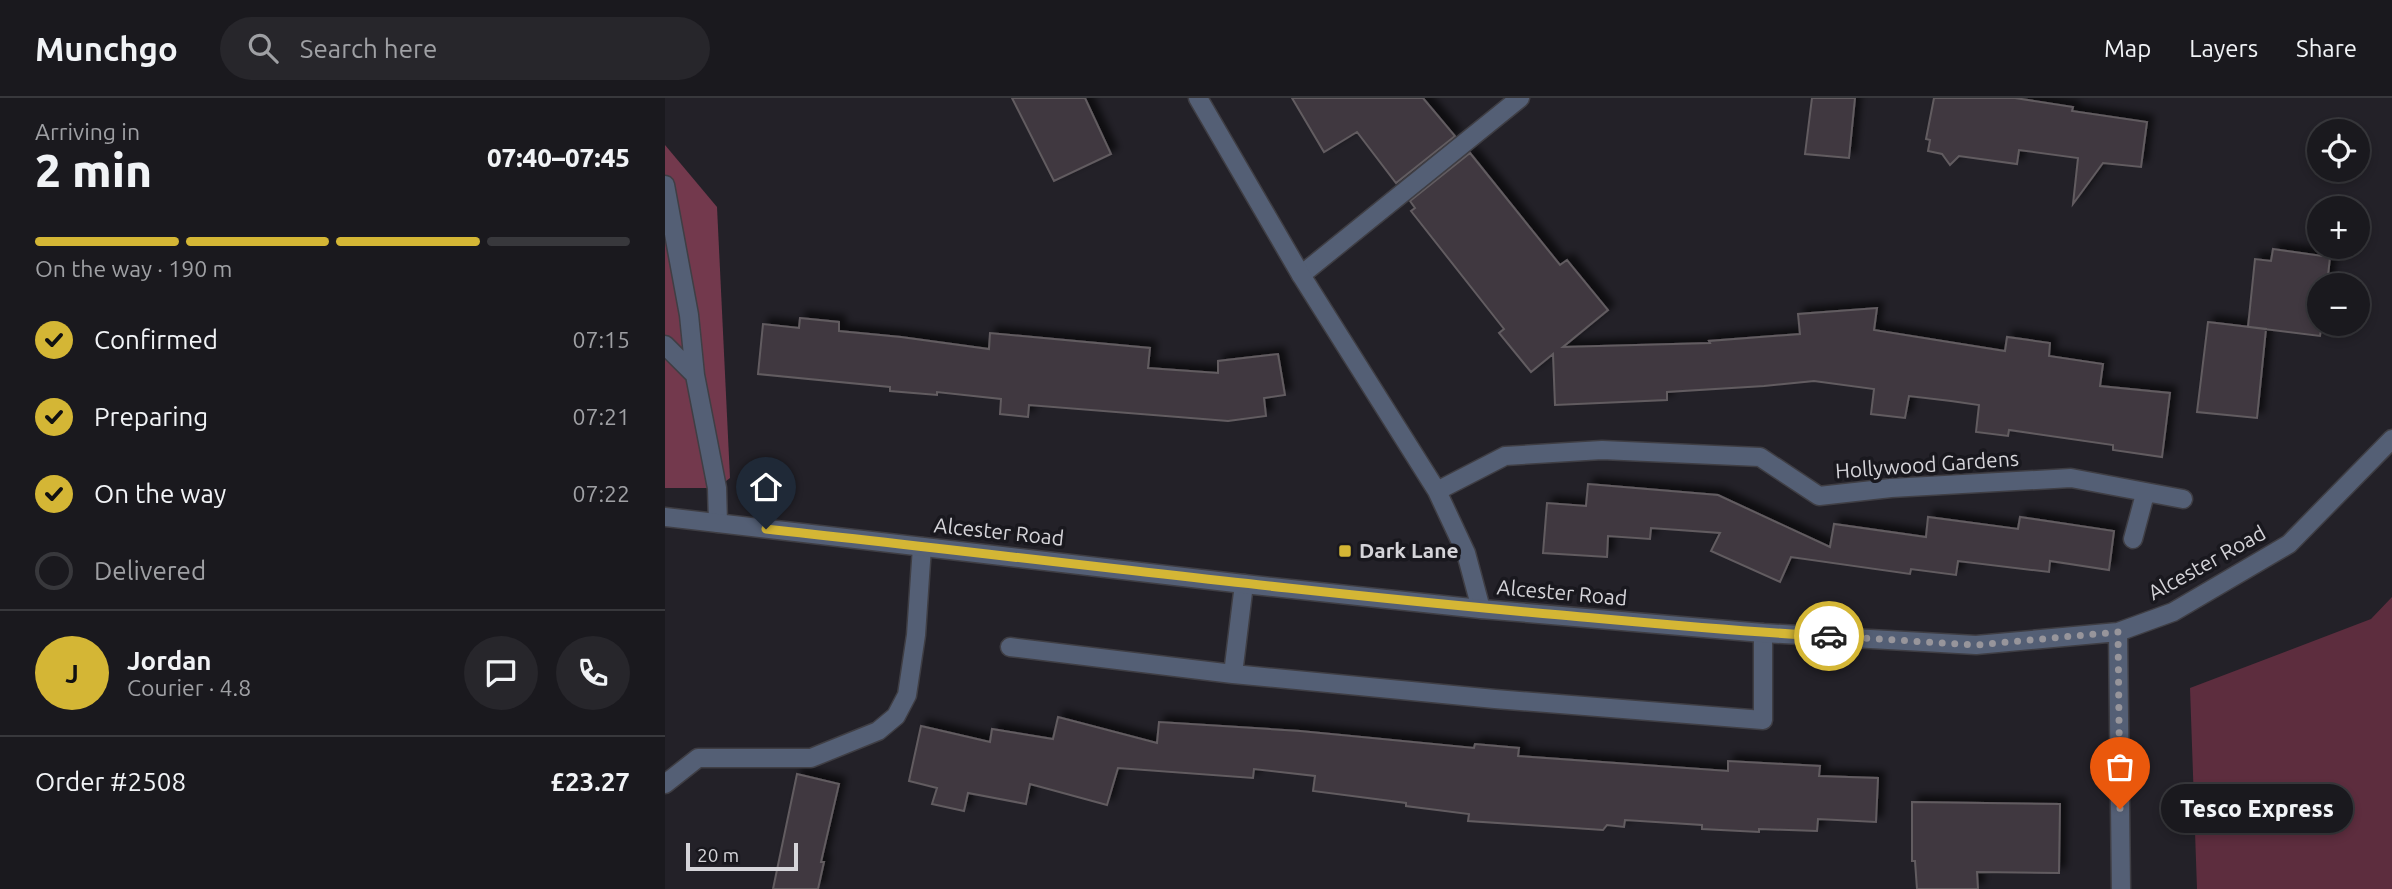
<!DOCTYPE html>
<meta charset="utf-8">
<style>
:root{--surface:#1a191e;--page:#27262b;--text:#f1f3f6;--muted:#9fa0a4;--line:#38383c;--accent:#d4b635}
body{margin:0;font-family:Ubuntu,sans-serif;background:var(--page);color:var(--text);height:100vh;display:flex;flex-direction:column;font-size:26px;white-space:nowrap}
*{box-sizing:border-box;margin:0}
p{font-size:23px;color:var(--muted)}
.icon{flex:none;width:38px;height:38px;fill:none;stroke:currentColor;stroke-width:2;stroke-linecap:round;stroke-linejoin:round}
.map{position:relative;flex:1;overflow:hidden}
.sheet{display:flex;flex-direction:column;background:var(--surface);width:665px}
.sheet>*{flex:none}
.tools{position:absolute;left:1642px;top:21px;display:grid;gap:14px}
.tools a{display:grid;place-items:center;width:63px;height:63px;border-radius:50%;background:var(--surface);box-shadow:0 4px 10px #0003,0 0 0 2px var(--line);font-size:35px}
.scale{position:absolute;left:21px;bottom:18px;width:112px;box-sizing:border-box;padding-left:7px;border:4px solid #d5d4d9;border-top:0;font-size:19px;line-height:24px;white-space:nowrap;color:#d5d4d9;-webkit-text-stroke:5px #19181e;paint-order:stroke}
.pin{position:absolute;display:grid;place-items:center;width:60px;height:60px;color:#fff;margin:-72px -30px;border-radius:50% 50% 50% 0;rotate:-45deg;box-shadow:0 0 7px #0007}
.pin .icon{rotate:45deg}
.courier{position:absolute;display:grid;place-items:center;width:70px;height:70px;margin:-35px;border:5px solid #d4b635;border-radius:50%;background:#fff;color:#222;box-shadow:0 2px 9px #0007}
.bubble{position:absolute;height:49px;border-radius:24px;background:var(--surface);box-shadow:0 4px 10px #0003,0 0 0 2px var(--line);font-size:23px;font-weight:800;line-height:49px;text-align:center}
.headline em{font-style:normal;font-weight:800}
.headline div{display:flex;flex-direction:column-reverse}
.headline{display:flex;align-items:center;justify-content:space-between;height:119px;padding:0 35px}
h1{font-size:46px;font-weight:800;line-height:52px}
.bar{display:grid;grid-template-columns:repeat(4,1fr);gap:10px 7px;align-content:center;height:84px;padding:0 35px}
.bar i{height:9px;border-radius:5px;background:var(--line)}
.bar .active{background:var(--accent)}
.bar p{grid-column:span 4}
.line{display:flex;align-items:center;gap:18px;padding:0 35px;border-top:2px solid var(--line)}
.line div{flex:1}
.round{display:grid;place-items:center;flex:none;width:74px;height:74px;border-radius:37px;background:var(--page)}
ol{padding:0 35px;list-style:none}
li{display:flex;align-items:center;gap:21px;height:77px}
li p{margin-inline-start:auto}
li .icon{padding:7px;border-radius:50%;background:var(--accent);color:#111;stroke-width:4}
li:last-child{color:var(--muted)}
li i{width:38px;height:38px;border:4px solid var(--line);border-radius:50%}
header{display:flex;align-items:center;gap:42px;box-sizing:border-box;height:98px;padding:0 35px;background:var(--surface);border-bottom:2px solid var(--line)}
header strong{font-size:33px}
nav{display:flex;gap:38px;margin-inline-start:auto;font-size:24px}
.search{width:490px;height:63px;background:var(--page);display:flex;align-items:center;gap:18px;box-sizing:border-box;padding:0 24px;border-radius:38px;color:var(--muted);font-size:26px}
main{display:flex;flex:1;min-height:0}
.map>svg:first-child{display:block}
.green{fill:#5d2d3e}
.forest{fill:#73394d}
.building{fill:#3f393f;stroke:#625c61;stroke-width:2;filter:url(#shadow)}
.lines{fill:none;stroke-linecap:round;stroke-linejoin:round}
.service-casing{stroke:#3f3e44;stroke-width:21}
.minor-casing{stroke:#3f3e44;stroke-width:21}
.tertiary-casing{stroke:#3f3e44;stroke-width:21}
.service{stroke:#545f75;stroke-width:18}
.minor{stroke:#545f75;stroke-width:18}
.tertiary{stroke:#545f75;stroke-width:18}
.done{stroke:#97959b;stroke-width:7;stroke-dasharray:0 12.6}
.route{stroke:#d4b635;stroke-width:9}
.poi-dot{fill:#d4b635;stroke:#19181e;stroke-width:2.5}
.labels{text-anchor:middle;stroke-width:7;stroke-linejoin:round;paint-order:stroke}
.street-label{font-size:21px;fill:#d5d4d9;stroke:#19181e}
.poi-label{font-size:21px;font-weight:bold;fill:#d5d4d9;stroke:#19181e;text-anchor:start}
</style>
<header>
<strong>Munchgo</strong>
<div class="search"><svg class="icon" aria-label="search" viewBox="0 0 24 24"><circle cx="10" cy="10" r="6"/><path d="M15 15l6 6"/></svg>Search here</div>
<nav><a>Map</a><a>Layers</a><a>Share</a></nav>
</header>
<main>
<section class="sheet">
<div class="headline"><div><h1>2 min</h1><p>Arriving in</p></div><em>07:40–07:45</em></div>
<div class="bar"><i class="active"></i><i class="active"></i><i class="active"></i><i></i><p>On the way · 190 m</p></div>
<ol>
<li><svg class="icon" aria-label="check" viewBox="0 0 24 24"><path d="M5 12l5 5 9-10"/></svg>Confirmed<p>07:15</p></li>
<li><svg class="icon" aria-label="check" viewBox="0 0 24 24"><path d="M5 12l5 5 9-10"/></svg>Preparing<p>07:21</p></li>
<li><svg class="icon" aria-label="check" viewBox="0 0 24 24"><path d="M5 12l5 5 9-10"/></svg>On the way<p>07:22</p></li>
<li><i></i>Delivered</li>
</ol>
<div class="line" style="height:126px"><b class="round" style="background:var(--accent);color:#111">J</b><div><b>Jordan</b><p>Courier · 4.8</p></div><a class="round"><svg class="icon" aria-label="chat" viewBox="0 0 24 24"><path d="M4 5h16v11H9l-5 4z"/></svg></a><a class="round"><svg class="icon" aria-label="phone" viewBox="0 0 24 24"><path d="M5 4h4l2 5-3 2q2 4 5 5l2-3 5 2v4C11 20 4 13 5 4z"/></svg></a></div>
<div class="line" style="height:91px"><div>Order #2508</div><b>£23.27</b></div>
</section>
<div class="map">
<svg width="1727" height="791" viewBox="0 0 1727 791">
<defs>
<filter id="shadow"><feDropShadow dx="6" dy="-6" stdDeviation="3.5" flood-color="#0009"/></filter>
</defs>
<rect width="100%" height="100%" fill="#232128"/>
<!-- green -->
<path class="green" d="M 1727,499 L 1727,791 L 1532,791 L 1525,590 L 1706,521 Z"/>
<!-- forest -->
<path class="forest" d="M 0,47 L 52,109 L 65,380 L 52,390 L 0,390 Z"/>
<!-- building -->
<path class="building" d="M 347,0 L 420,0 L 446,56 L 389,83 Z
M 627,0 L 758,0 L 790,38 L 731,85 L 692,34 L 659,54 Z
M 1147,0 L 1190,0 L 1184,60 L 1140,56 Z
M 1269,0 L 1350,0 L 1408,9 L 1407,13 L 1482,24 L 1476,69 L 1438,65 L 1408,106 L 1413,60 L 1354,52 L 1352,66 L 1294,58 L 1285,67 L 1277,56 L 1263,53 L 1265,42 L 1261,41 Z
M 805,55 L 895,167 L 902,162 L 943,212 L 898,249 L 1045,245 L 1044,243 L 1135,236 L 1133,216 L 1212,210 L 1209,232 L 1340,253 L 1342,239 L 1385,245 L 1384,258 L 1438,266 L 1435,288 L 1505,295 L 1497,359 L 1448,352 L 1448,347 L 1344,332 L 1343,338 L 1311,334 L 1314,307 L 1286,303 L 1244,298 L 1240,320 L 1206,316 L 1209,291 L 1149,283 L 1099,288 L 1002,294 L 1002,302 L 890,307 L 888,256 L 866,274 L 834,235 L 839,231 L 746,113 L 750,110 L 745,103 Z
M 1608,151 L 1665,159 L 1662,187 L 1654,187 L 1654,226 L 1657,226 L 1655,238 L 1583,229 L 1590,161 L 1606,163 Z
M 135,220 L 174,224 L 174,233 L 236,239 L 324,251 L 325,235 L 485,250 L 483,270 L 553,275 L 553,263 L 613,256 L 620,297 L 599,300 L 601,318 L 563,323 L 364,307 L 363,319 L 335,316 L 336,301 L 272,294 L 272,297 L 225,293 L 225,289 L 93,276 L 98,226 L 134,230 Z
M 1543,224 L 1601,231 L 1592,320 L 1532,314 Z
M 923,386 L 1053,397 L 1165,449 L 1169,426 L 1261,439 L 1263,419 L 1353,431 L 1355,419 L 1449,433 L 1444,472 L 1385,463 L 1384,474 L 1293,463 L 1291,477 L 1246,471 L 1245,476 L 1126,459 L 1115,484 L 1046,453 L 1055,435 L 986,430 L 985,441 L 943,438 L 942,459 L 878,455 L 882,405 L 921,408 Z
M 393,619 L 492,645 L 494,624 L 635,633 L 809,650 L 810,646 L 854,650 L 853,658 L 1063,673 L 1063,663 L 1155,668 L 1154,678 L 1213,680 L 1211,724 L 1153,721 L 1152,733 L 1094,731 L 1094,734 L 1037,731 L 1037,727 L 960,722 L 959,729 L 942,727 L 938,732 L 803,723 L 804,716 L 741,708 L 741,705 L 648,693 L 650,678 L 589,671 L 588,680 L 453,670 L 442,707 L 365,686 L 361,706 L 303,695 L 299,713 L 267,706 L 272,690 L 244,683 L 256,628 L 325,644 L 327,631 L 388,641 Z
M 132,676 L 174,686 L 156,764 L 159,764 L 153,791 L 108,791 Z
M 1247,704 L 1395,706 L 1394,775 L 1312,774 L 1313,791 L 1252,791 L 1250,763 L 1247,763 Z"/>
<g class="lines">
<defs>
<path id="service" d="M 0,87 L 24,217 L 30,277
M 636,177 L 855,0
M 0,247 L 30,277 L 52,390 L 53,425
M 345,549 L 568,576 L 830,601 L 1098,622 L 1098,535
M 568,576 L 579,486"/>
<path id="minor" d="M 533,0 L 636,177 L 772,393 L 801,455 L 816,511
M 772,393 L 840,358 L 937,352 L 1095,359 L 1154,398 L 1226,390 L 1406,380 L 1518,401
M 1468,441 L 1480,396
M 0,686 L 33,660 L 146,660 L 213,633 L 231,618 L 242,597 L 251,537 L 257,449"/>
<path id="tertiary" d="M 0,419 L 579,486 L 816,511 L 1098,535 L 1311,547 L 1453,534 L 1508,514 L 1624,446 L 1727,341
M 1453,534 L 1456,791"/>
</defs>
<!-- service casing -->
<use href="#service" class="service-casing"/>
<!-- minor casing -->
<use href="#minor" class="minor-casing"/>
<!-- tertiary casing -->
<use href="#tertiary" class="tertiary-casing"/>
<!-- service -->
<use href="#service" class="service"/>
<!-- minor -->
<use href="#minor" class="minor"/>
<!-- tertiary -->
<use href="#tertiary" class="tertiary"/>
</g>
<g class="lines">
<!-- done -->
<path class="done" d="M 1164,538 L 1311,547 L 1453,534 L 1455,711"/>
<!-- route -->
<path class="route" d="M 101,431 C 366,460 631,494 896,517 C 985,525 1074,534 1164,538"/>
</g>
<!-- markers -->
<rect class="poi-dot" x="673" y="446" width="14" height="14" rx="3.5"/>
<g class="labels">
<!-- street labels -->
<g class="street-label">
<text transform="translate(1262 367) rotate(-4)" y="7">Hollywood Gardens</text>
<text transform="translate(334 434) rotate(6)" y="7">Alcester Road</text>
<text transform="translate(1542 465) rotate(-29)" y="7">Alcester Road</text>
<text transform="translate(897 495) rotate(5)" y="7">Alcester Road</text>
</g>
<!-- poi labels -->
<g class="poi-label">
<text x="694" y="460">Dark Lane</text>
</g>
</g>
</svg>
<div class="tools">
<a><svg class="icon" aria-label="locate" viewBox="0 0 24 24"><circle cx="12" cy="12" r="6"/><path d="M12 2v4M12 18v4M2 12h4M18 12h4"/></svg></a>
<a>+</a>
<a>−</a>
</div>
<div class="scale">20 m</div>
<div class="pin" style="left:1455px;top:711px;background:#ea580c"><svg class="icon" aria-label="bag" viewBox="0 0 24 24"><path d="M5 8h14l-1 12H6zM9 8a3 3 0 0 1 6 0"/></svg></div>
<div class="pin" style="left:101px;top:431px;background:#1f2937"><svg class="icon" aria-label="home" viewBox="0 0 24 24"><path d="M3 11l9-7 9 7M6 9v11h12V9"/></svg></div>
<div class="courier" style="left:1164px;top:538px"><svg class="icon" aria-label="car" viewBox="0 0 24 24"><path d="M5 17H2v-5l4-1 3-4h7l3 4 3 1v5h-3M9 17h6M6 11h13"/><circle cx="7" cy="17" r="2"/><circle cx="17" cy="17" r="2"/></svg></div>
<div class="bubble" style="left:1496px;top:686px;width:192px">Tesco Express</div>
</div>
</main>
